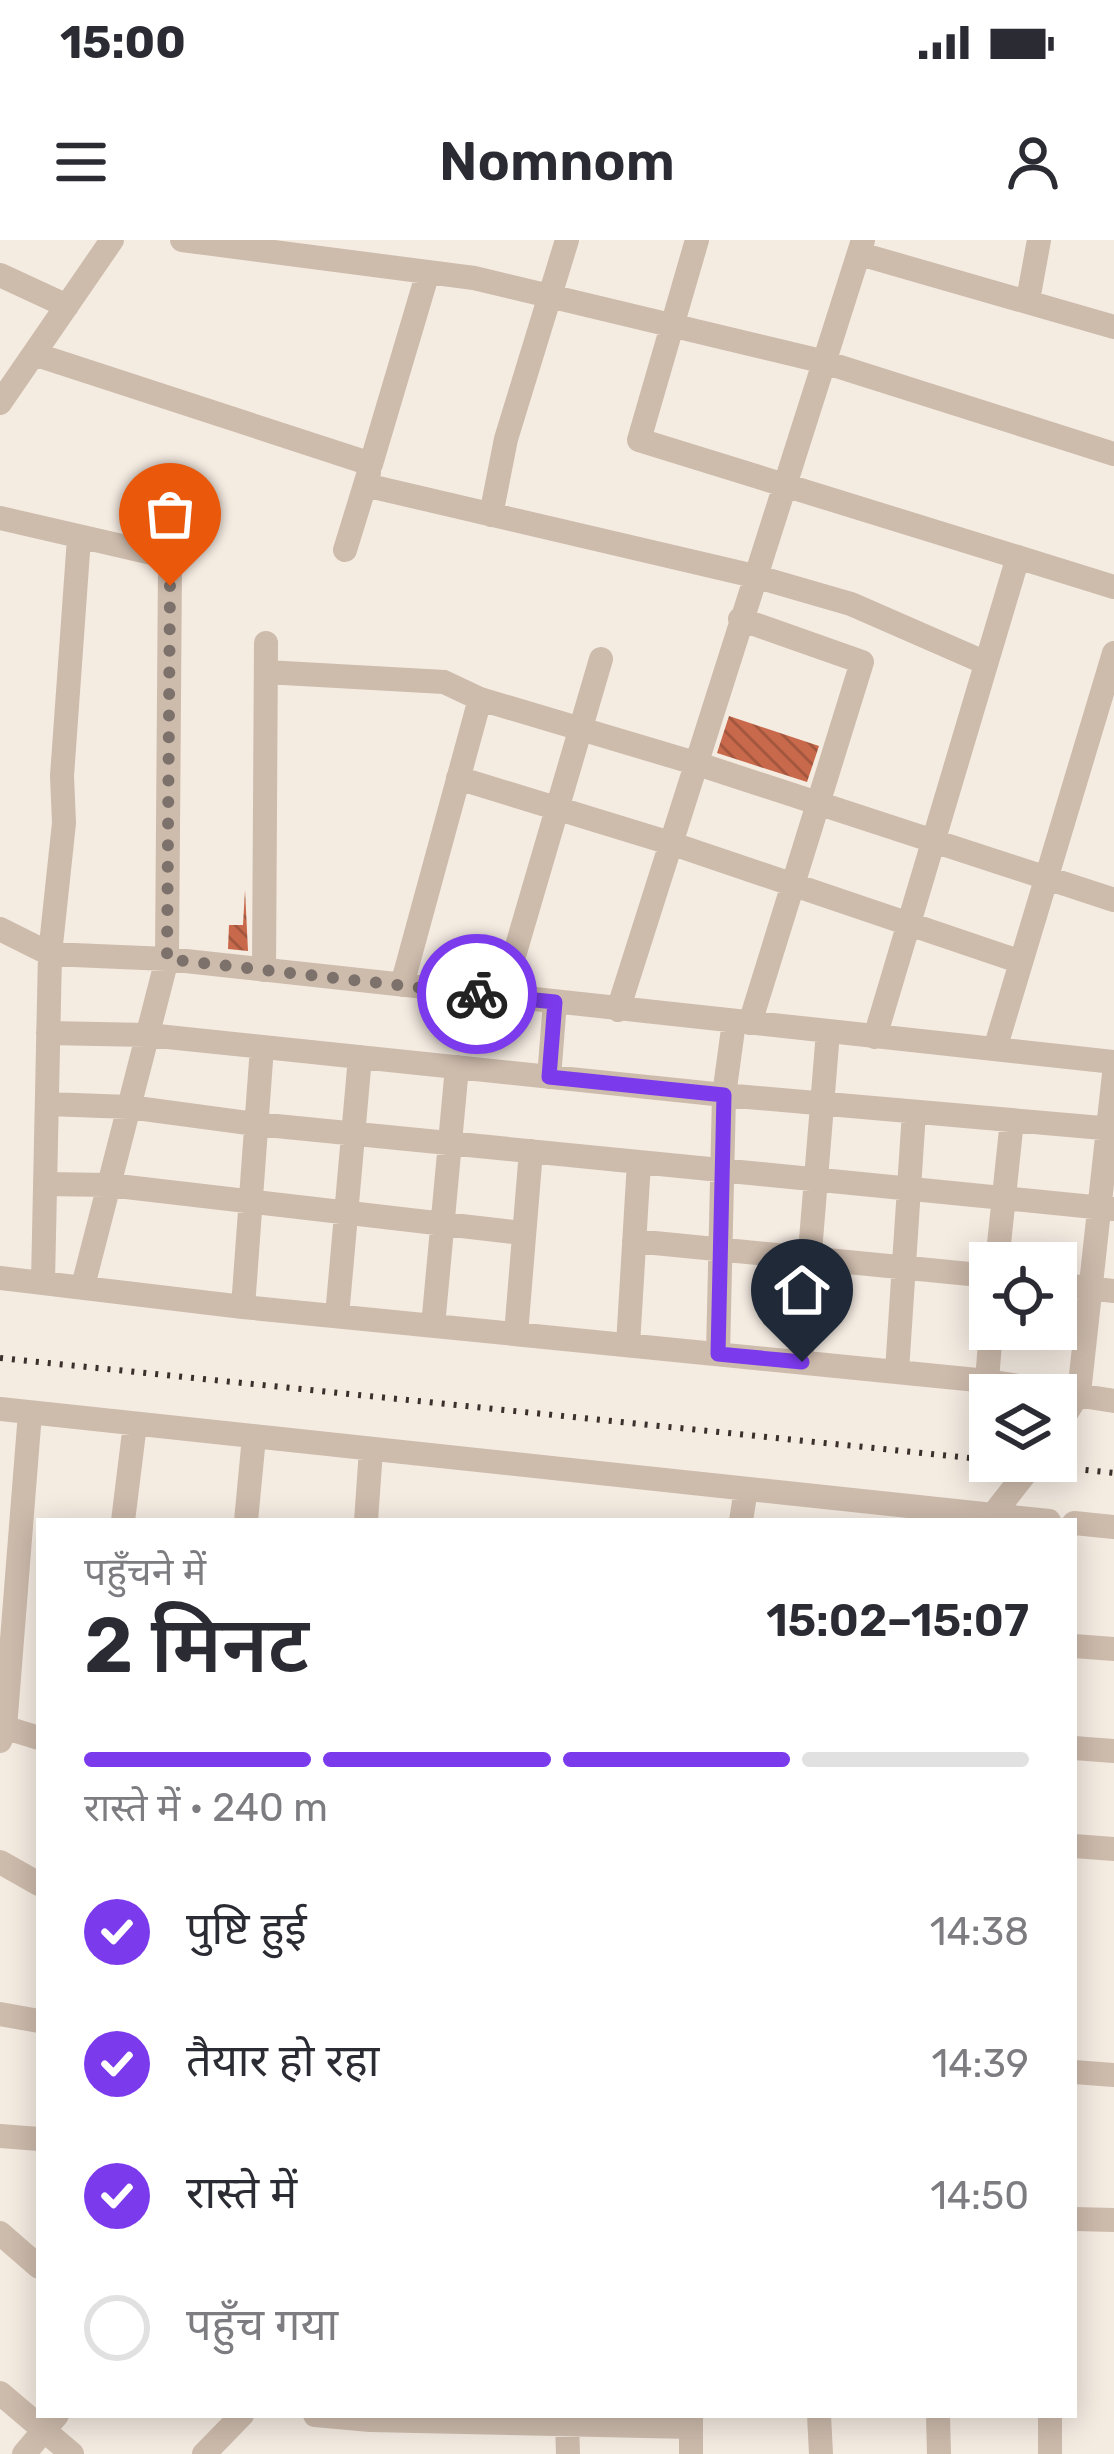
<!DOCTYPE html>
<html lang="hi">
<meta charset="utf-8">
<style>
:root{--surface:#fff;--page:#f2f2f3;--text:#2b2b33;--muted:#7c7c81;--line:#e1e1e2;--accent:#7c3aed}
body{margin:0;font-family:Rubik,"Noto Sans Devanagari",sans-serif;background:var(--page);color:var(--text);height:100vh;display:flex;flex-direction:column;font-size:45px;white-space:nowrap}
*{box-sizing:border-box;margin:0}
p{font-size:39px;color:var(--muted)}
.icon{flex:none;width:66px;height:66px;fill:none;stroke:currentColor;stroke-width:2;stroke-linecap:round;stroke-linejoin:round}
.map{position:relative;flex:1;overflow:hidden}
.panel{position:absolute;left:36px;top:1278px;width:1041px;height:900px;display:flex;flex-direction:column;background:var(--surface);border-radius:0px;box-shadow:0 6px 30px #0003}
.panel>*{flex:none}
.tools{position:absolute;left:969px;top:1002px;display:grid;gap:24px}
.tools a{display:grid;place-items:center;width:108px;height:108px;border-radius:0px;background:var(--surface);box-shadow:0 6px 30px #0003;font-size:60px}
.pin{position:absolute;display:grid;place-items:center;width:102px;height:102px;color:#fff;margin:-123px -51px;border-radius:50% 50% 50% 0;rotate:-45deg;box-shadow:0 0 12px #0007}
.pin .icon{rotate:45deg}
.courier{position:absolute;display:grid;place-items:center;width:120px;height:120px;margin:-60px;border:9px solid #7c3aed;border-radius:50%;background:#fff;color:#222;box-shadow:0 3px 15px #0007}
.head em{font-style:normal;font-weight:600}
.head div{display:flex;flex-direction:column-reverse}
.head{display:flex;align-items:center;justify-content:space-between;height:204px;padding:0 48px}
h1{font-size:78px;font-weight:600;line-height:90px}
.bar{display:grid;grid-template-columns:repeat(4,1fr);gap:18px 12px;align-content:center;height:144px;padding:0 48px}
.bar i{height:15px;border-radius:9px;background:var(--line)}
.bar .selected{background:var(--accent)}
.bar p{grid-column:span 4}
ol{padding:0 48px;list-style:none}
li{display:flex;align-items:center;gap:36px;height:132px}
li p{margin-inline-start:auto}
li .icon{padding:12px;border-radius:50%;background:var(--accent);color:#fff;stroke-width:4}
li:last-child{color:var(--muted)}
li i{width:66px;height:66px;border:6px solid var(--line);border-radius:50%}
.status{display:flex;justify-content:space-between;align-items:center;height:84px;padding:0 60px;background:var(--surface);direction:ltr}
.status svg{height:33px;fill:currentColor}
header{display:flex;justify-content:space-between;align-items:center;height:156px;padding:0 48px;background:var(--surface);font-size:54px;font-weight:600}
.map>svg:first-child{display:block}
.building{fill:url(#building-back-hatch)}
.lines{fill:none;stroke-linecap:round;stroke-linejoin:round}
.minor{stroke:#cdbbac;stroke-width:24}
.rail{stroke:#3b302b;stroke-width:6;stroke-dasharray:3 9;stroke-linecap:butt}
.done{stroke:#7c716b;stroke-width:12;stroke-dasharray:0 21.6}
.route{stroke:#7c3aed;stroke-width:15}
</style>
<div class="status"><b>15:00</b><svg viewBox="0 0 49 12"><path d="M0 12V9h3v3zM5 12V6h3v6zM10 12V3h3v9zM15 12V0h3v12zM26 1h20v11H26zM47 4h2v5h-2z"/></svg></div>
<header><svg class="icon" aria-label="menu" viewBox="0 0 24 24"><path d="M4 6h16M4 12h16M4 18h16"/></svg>Nomnom<svg class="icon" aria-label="person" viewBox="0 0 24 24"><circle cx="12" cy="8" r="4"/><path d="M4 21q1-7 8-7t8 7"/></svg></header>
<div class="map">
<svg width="1114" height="2214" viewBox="0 0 1114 2214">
<defs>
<pattern id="building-back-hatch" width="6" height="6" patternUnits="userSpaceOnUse" patternTransform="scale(3)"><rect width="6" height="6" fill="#c8694b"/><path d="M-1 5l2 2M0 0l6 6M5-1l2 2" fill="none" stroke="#a4573f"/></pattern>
</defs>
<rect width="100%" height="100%" fill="#f4ebe1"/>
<!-- building -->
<path class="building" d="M 729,476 L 819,506 L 807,542 L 717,513 Z
M 245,650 L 248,711 L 228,709 L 229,685 L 243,685 Z"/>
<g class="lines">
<!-- minor -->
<path class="minor" d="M 182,0 L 474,38 L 821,121 L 1114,214
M 697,0 L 639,200 L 1114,347
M 860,14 L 1114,87
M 0,35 L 67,66
M 1028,60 L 1039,0
M 34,114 L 371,224 L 428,32
M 0,163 L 112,0
M 365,245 L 754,336 L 851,364 L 986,423
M 491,275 L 506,199 L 567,0
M 0,278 L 165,316 L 170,325 L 167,719 L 83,1046
M 345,310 L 369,232
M 740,379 L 862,422 L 750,783
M 266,432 L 444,442 L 480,459 L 695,523 L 1114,660
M 458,538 L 670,603 L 1021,722
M 0,689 L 50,714 L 167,719 L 1114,822
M 264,730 L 266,403
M 402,745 L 480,459
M 502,757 L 601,419
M 618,770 L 863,0
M 48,793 L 148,795 L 724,855 L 1114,889
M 875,797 L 1018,317
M 995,809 L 1114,413
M 549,837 L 555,762
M 47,864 L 129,867 L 256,884 L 1114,969
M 45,944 L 109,945 L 522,993
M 634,1001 L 990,1036
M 997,1023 L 1012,880
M 0,1038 L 243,1067 L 987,1141 L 1114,1161
M 43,1042 L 50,714 L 64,583 L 62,536 L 79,298
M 1056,1044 L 1114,1051
M 243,1067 L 262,807
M 337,1076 L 360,817
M 433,1086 L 457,827
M 516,1094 L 531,911
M 628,1105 L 639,922
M 718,1114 L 724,855 L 734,782
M 801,1122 L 828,792
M 897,1131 L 914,872
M 987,1141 L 991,1089
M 0,1169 L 1049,1281
M 1056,1189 L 1079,1153 L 1114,834
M 123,1281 L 135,1184
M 246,1281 L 254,1197
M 366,1281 L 371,1210
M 741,1281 L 746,1249
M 988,1281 L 1035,1221
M 1074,1283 L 1114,1287
M 1074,1406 L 1114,1409
M 0,1486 L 39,1498
M 0,1501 L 5,1488 L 30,1173
M 1074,1508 L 1114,1511
M 1074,1606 L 1114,1609
M 0,1622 L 39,1644
M 0,1774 L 39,1781
M 1074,1832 L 1114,1835
M 0,1896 L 39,1899
M 1074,1979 L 1114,1980
M 0,1993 L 39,2027
M 0,2153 L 72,2214
M 315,2175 L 370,2180 L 691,2187
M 691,2175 L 691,2214
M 819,2175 L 821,2214
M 938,2175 L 939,2214
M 567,2183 L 568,2214
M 24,2214 L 57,2175
M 204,2214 L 242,2175
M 1050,2214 L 1050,2175"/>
<!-- rail -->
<path class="rail" d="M 0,1118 L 990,1220
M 1002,1221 L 1114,1233"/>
</g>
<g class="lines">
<!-- done -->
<path class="done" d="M 170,346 L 167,719 L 477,754"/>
<!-- route -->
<path class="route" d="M 477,754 L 555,762 L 549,837 L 724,855 L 718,1114 L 802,1122"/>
</g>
</svg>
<div class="tools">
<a><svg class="icon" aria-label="locate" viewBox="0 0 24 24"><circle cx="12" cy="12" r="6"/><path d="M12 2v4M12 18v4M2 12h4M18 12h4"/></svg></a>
<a><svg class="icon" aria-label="layers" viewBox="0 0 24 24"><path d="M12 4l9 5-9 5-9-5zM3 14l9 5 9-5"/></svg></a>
</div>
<div class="pin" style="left:170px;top:346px;background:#ea580c"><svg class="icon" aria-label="bag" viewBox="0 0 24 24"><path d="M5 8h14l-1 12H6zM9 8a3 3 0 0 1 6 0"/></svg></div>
<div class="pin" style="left:802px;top:1122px;background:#1f2937"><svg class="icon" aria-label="home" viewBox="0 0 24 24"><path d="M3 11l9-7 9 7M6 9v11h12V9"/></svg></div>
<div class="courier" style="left:477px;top:754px"><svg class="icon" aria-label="bike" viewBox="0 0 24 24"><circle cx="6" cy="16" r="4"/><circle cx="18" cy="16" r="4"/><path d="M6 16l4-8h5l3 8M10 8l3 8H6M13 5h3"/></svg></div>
<section class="panel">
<div class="head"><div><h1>2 मिनट</h1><p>पहुँचने में</p></div><em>15:02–15:07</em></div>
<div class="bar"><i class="selected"></i><i class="selected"></i><i class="selected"></i><i></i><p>रास्ते में · 240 m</p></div>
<ol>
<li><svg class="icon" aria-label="check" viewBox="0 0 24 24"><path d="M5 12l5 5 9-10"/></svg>पुष्टि हुई<p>14:38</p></li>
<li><svg class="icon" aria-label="check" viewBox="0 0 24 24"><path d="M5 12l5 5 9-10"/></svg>तैयार हो रहा<p>14:39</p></li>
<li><svg class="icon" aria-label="check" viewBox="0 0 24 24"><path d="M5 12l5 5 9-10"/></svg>रास्ते में<p>14:50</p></li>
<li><i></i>पहुँच गया</li>
</ol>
</section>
</div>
